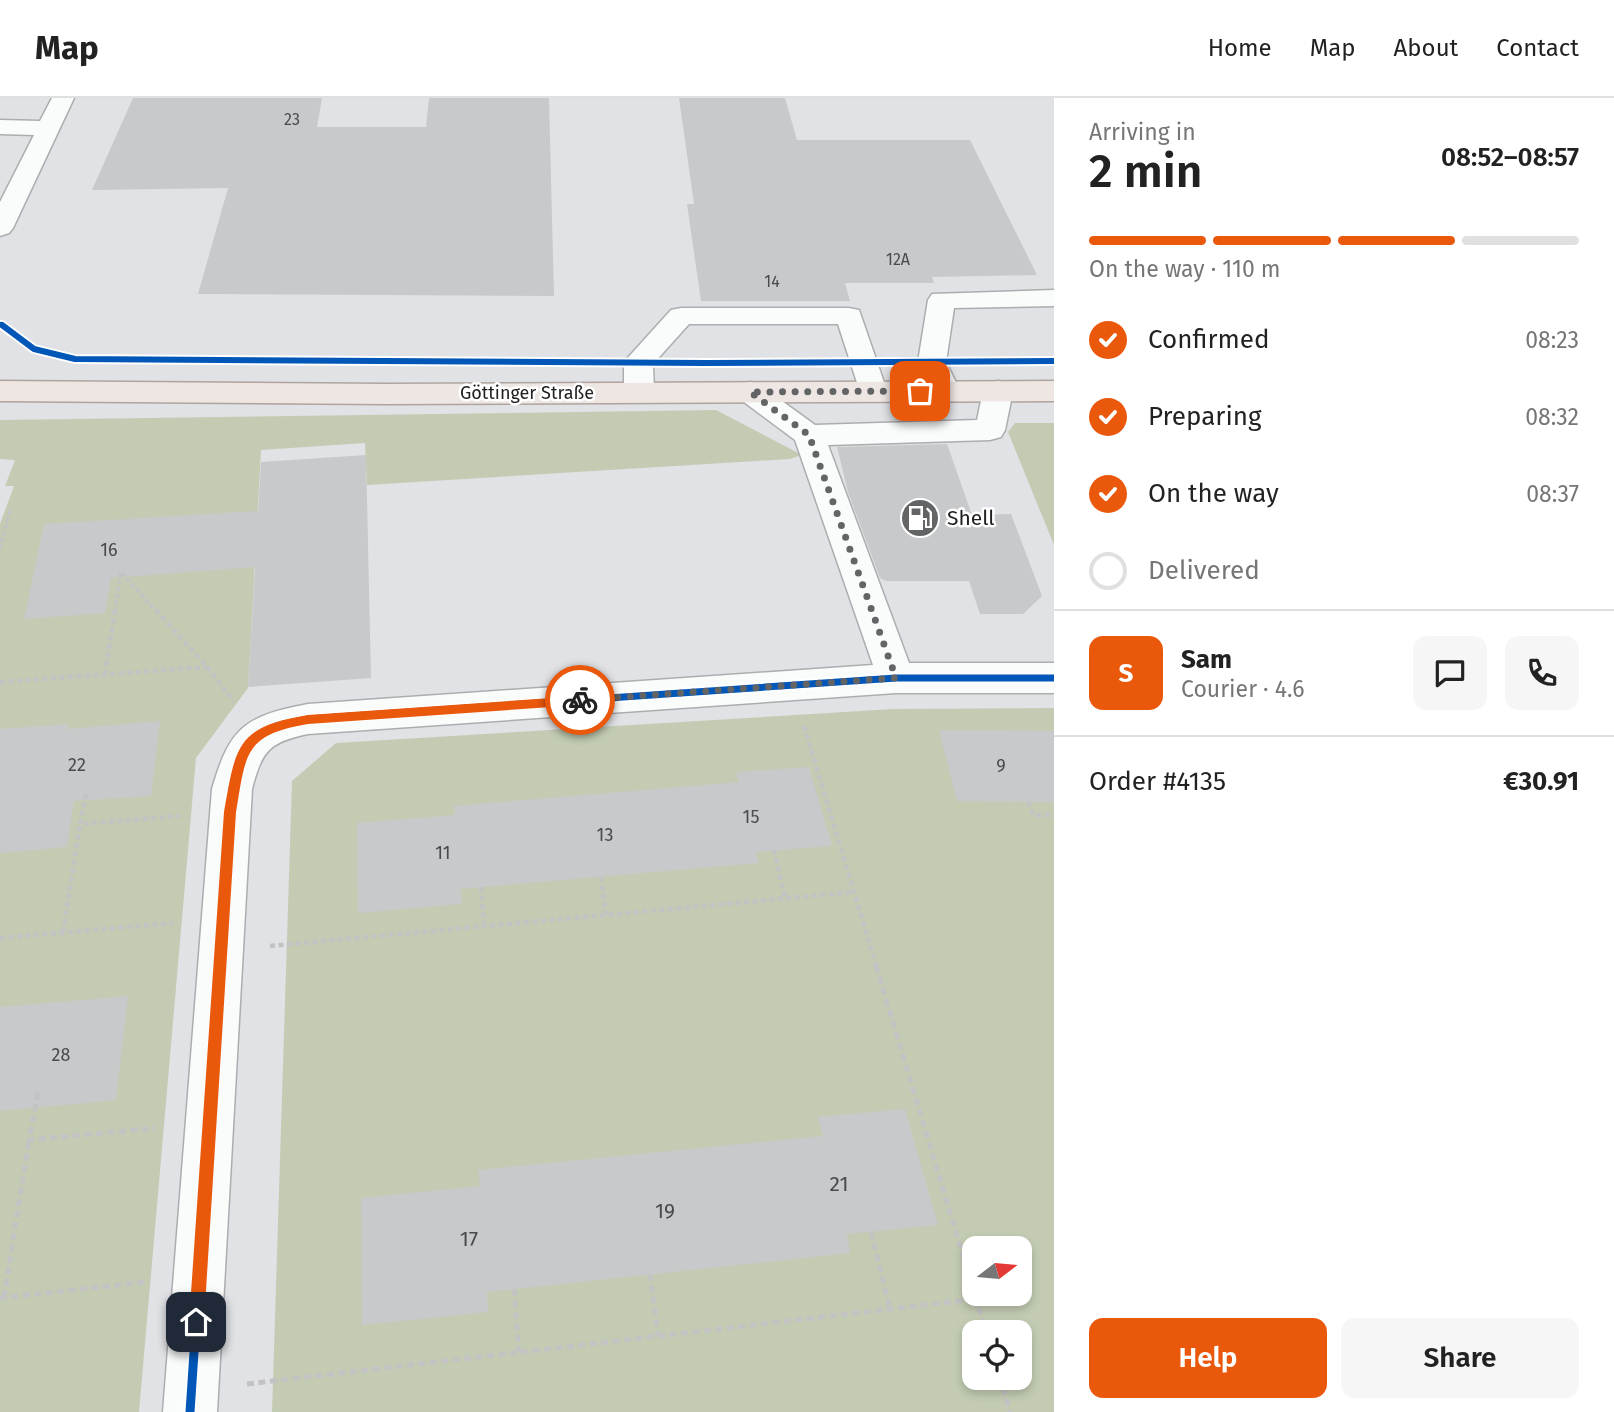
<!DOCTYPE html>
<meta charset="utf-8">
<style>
:root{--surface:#fff;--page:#f6f6f6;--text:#222;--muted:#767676;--line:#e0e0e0;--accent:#ea580c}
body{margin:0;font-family:"Fira Sans",sans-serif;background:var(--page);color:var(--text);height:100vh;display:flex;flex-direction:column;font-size:26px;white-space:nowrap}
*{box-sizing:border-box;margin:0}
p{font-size:23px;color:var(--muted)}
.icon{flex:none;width:38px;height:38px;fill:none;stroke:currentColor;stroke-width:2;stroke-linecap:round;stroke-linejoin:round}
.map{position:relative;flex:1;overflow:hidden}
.drawer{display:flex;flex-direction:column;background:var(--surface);width:560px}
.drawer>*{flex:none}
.needle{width:46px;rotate:74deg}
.fabs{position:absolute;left:962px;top:1138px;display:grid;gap:14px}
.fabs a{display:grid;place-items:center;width:70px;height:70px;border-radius:14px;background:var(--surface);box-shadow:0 4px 10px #0003;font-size:35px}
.pin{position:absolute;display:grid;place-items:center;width:60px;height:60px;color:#fff;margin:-30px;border-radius:14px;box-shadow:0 4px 10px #0006}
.courier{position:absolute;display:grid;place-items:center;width:70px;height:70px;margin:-35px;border:5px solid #ea580c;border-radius:50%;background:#fff;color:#222;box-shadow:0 2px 9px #0007}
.head em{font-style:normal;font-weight:600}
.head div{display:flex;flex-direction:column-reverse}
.head{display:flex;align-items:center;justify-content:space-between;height:119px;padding:0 35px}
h1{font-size:46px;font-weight:600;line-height:52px}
.bar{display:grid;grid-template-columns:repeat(4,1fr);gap:10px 7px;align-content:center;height:84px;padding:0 35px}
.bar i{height:9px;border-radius:5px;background:var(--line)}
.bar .selected{background:var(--accent)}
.bar p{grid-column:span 4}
.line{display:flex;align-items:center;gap:18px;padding:0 35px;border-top:2px solid var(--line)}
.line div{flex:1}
.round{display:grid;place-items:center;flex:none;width:74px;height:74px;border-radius:14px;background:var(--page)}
ol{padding:0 35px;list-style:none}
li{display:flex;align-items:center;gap:21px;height:77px}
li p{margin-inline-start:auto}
li .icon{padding:7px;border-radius:50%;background:var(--accent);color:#fff;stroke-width:4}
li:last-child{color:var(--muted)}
li i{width:38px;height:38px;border:4px solid var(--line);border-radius:50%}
.cta{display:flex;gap:14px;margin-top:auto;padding:14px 35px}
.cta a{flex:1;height:80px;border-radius:14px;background:var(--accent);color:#fff;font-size:28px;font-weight:600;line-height:80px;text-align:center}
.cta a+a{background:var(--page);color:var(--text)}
header{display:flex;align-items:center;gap:42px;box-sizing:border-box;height:98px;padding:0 35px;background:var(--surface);border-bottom:2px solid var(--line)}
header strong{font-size:33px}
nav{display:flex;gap:38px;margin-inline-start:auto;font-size:24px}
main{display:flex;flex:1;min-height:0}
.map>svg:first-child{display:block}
.green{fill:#c3ccb3;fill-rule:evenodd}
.building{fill:#c7c9cb}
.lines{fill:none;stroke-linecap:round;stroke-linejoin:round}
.minor-casing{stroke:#acadaf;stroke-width:3}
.major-casing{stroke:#afa49f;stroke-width:3}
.path-far2{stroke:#c3c3c4;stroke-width:3.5;stroke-dasharray:4.5 2.5;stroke-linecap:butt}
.path-far1{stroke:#c3c3c4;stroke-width:4.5;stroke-dasharray:5 3.5;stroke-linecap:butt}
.path{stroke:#c3c3c4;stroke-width:5;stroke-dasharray:7 4.5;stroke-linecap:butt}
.minor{fill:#fafbfb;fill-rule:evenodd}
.major{fill:#ede6e3;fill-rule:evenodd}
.cycleway-far3-casing{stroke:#fff;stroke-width:7}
.cycleway-far2-casing{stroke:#fff;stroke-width:10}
.cycleway-far1-casing{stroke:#fff;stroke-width:11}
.cycleway-casing{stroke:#fff;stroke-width:13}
.cycleway-far3{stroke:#0057b8;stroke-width:4.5}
.cycleway-far2{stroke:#0057b8;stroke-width:6}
.cycleway-far1{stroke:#0057b8;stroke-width:7}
.cycleway{stroke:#0057b8;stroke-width:9}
.route{fill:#ea580c}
.done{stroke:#636466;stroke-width:7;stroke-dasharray:0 12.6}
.labels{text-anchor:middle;stroke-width:5;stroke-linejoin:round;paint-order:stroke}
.far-number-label{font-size:16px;fill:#4a4a4c}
.far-street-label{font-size:18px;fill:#202022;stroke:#fff}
.number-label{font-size:18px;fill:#4a4a4c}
.poi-label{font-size:21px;fill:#202022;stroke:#fff;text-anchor:start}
.near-number-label{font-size:21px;fill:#4a4a4c}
</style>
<header>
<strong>Map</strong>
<nav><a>Home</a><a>Map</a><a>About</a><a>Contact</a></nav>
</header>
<main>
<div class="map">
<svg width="1054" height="1314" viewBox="0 0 1054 1314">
<rect width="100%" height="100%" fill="#e0e2e5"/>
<!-- green -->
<path class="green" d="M 716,312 L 802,357 L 790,361 L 367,387 L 365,345 L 261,352 L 248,590 L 196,660 L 139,1314 L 0,1314 L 0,426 L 14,388 L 5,388 L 15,362 L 0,361 L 0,322 Z
M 1015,325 L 1054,325 L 1054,447 L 1008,334 Z
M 1054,610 L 1054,1314 L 272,1314 L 292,683 L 336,645 L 894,611 ZM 975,1150 L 1020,1150 L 1020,1195 L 975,1195 ZM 975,1234 L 1020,1234 L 1020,1279 L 975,1279 Z"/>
<!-- building -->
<path class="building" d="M 133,0 L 322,0 L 317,29 L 426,29 L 429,0 L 549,0 L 554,198 L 198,196 L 228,90 L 92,92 Z
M 679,0 L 785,0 L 797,42 L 970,42 L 1037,177 L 932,179 L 934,185 L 845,185 L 850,203 L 701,203 L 687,106 L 694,106 Z
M 947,346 L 972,417 L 1011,416 L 1042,498 L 1023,516 L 980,516 L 969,483 L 886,483 L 880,480 L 848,394 L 837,349 Z
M 366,357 L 371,580 L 248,589 L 255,469 L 111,480 L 105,515 L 24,521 L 44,426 L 258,413 L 261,364 Z
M 160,623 L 151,698 L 74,703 L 67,749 L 0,755 L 0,631 L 69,626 L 68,631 Z
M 939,632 L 1054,633 L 1054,704 L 957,703 Z
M 809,669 L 832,748 L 756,754 L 759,765 L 460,791 L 462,806 L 358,815 L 357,725 L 455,717 L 454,708 L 739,684 L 736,674 Z
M 128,898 L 116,1002 L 0,1013 L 0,909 Z
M 905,1011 L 938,1127 L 847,1136 L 850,1155 L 487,1194 L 488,1214 L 362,1227 L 361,1100 L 480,1088 L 478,1072 L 823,1038 L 818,1019 Z"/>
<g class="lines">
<defs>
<path id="minor" d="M 52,0 L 74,0 L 13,130 L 9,135 L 0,138 L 0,104 L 34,37 L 0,36 L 0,22 L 40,23 Z
M 1054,192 L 1054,208 L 954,210 L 946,264 L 960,293 L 955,300 L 945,303 L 935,300 L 918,264 L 928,202 L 932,196 Z
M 681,210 L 849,210 L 859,212 L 887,293 L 882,300 L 872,303 L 862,300 L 838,226 L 689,226 L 653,266 L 654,294 L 649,301 L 639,304 L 629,301 L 624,294 L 624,264 L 671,212 Z
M 998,283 L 1008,286 L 1013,293 L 1005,332 L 1001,339 L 990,342 L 828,347 L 909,565 L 1054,565 L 1054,595 L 896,595 L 308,636 C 269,644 262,653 252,691 L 217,1314 L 163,1314 L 212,691 C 230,629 245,618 308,606 L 873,567 L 795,342 L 740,301 L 735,294 L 740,287 L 750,284 L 760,287 L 815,327 L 977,322 L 983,293 L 988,286 Z"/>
<path id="major" d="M 0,283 L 386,286 L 1054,283 L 1054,303 L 386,306 L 0,303 Z"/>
</defs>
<!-- minor casing -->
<use href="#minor" class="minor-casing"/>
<!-- major casing -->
<use href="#major" class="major-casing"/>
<!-- path-far2 -->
<path class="path-far2" d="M 0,451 L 11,409
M 115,514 L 121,474 L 157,514"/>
<!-- path-far1 -->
<path class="path-far1" d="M 156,512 L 207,569 L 234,604
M 105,576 L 115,512
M 0,584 L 207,569
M 804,628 L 877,870
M 86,696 L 80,726 L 180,718
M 1028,704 L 1033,717 L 1054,717
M 774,752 L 785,800
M 601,779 L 606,817
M 481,789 L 484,828
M 63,834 L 80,726
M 0,840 L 173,825
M 270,848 L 854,794"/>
<!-- path -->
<path class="path" d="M 876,868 L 986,1234
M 38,995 L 29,1042 L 156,1030
M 871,1134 L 890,1211
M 650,1176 L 658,1238
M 514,1191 L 519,1254
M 4,1199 L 29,1042
M 0,1200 L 145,1184
M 1000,1279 L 1010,1314
M 247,1286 L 976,1201"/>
<!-- minor -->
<use href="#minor" class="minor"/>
<!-- major -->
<use href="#major" class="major"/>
<defs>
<path id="cycleway-far3" d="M 0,226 L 4,229"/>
<path id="cycleway-far2" d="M 2,227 L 34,251 L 75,261 L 706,265 L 1054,263"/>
<path id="cycleway-far1" d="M 220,870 L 232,691 L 237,673 L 248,648 L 255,640 L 276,628 L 308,621 L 896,580 L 1054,580"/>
<path id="cycleway" d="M 190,1314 L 220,868"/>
</defs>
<!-- cycleway-far3 casing -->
<use href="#cycleway-far3" class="cycleway-far3-casing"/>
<!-- cycleway-far2 casing -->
<use href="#cycleway-far2" class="cycleway-far2-casing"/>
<!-- cycleway-far1 casing -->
<use href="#cycleway-far1" class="cycleway-far1-casing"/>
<!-- cycleway casing -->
<use href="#cycleway" class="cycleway-casing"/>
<!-- cycleway-far3 -->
<use href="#cycleway-far3" class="cycleway-far3"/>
<!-- cycleway-far2 -->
<use href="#cycleway-far2" class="cycleway-far2"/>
<!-- cycleway-far1 -->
<use href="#cycleway-far1" class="cycleway-far1"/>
<!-- cycleway -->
<use href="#cycleway" class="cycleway"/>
</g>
<!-- route -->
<path class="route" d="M 580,598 L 585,602 L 580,607 L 308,626 C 244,637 246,655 236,714 L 204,1224 L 202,1229 L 196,1232 L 191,1229 L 189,1224 L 224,714 C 236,647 236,629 308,617 Z"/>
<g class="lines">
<!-- done -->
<path class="done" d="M 580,602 L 896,580 L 809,337 L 750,294 L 920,293"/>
</g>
<!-- icons -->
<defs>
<symbol id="fuel-disc" viewBox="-11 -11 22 22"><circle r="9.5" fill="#636466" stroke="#fff"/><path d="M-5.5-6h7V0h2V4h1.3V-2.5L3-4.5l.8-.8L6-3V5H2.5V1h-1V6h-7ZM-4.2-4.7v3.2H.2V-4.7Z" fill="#fff"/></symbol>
</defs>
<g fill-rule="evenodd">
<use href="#fuel-disc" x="898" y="398" width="44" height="44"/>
</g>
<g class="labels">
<!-- far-number labels -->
<g class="far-number-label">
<text x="292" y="27">23</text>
<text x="898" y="167">12A</text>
<text x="772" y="189">14</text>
</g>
<!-- far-street labels -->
<g class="far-street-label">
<text x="527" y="301">Göttinger Straße</text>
</g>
<!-- number labels -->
<g class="number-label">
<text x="109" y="458">16</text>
<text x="77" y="673">22</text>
<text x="1001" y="674">9</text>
<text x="751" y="725">15</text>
<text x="605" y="743">13</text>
<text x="443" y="761">11</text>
<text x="61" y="963">28</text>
</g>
<!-- poi labels -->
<g class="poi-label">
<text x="947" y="427">Shell</text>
</g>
<!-- near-number labels -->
<g class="near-number-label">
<text x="839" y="1093">21</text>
<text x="665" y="1120">19</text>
<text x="469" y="1148">17</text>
</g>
</g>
</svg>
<div class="fabs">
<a><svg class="needle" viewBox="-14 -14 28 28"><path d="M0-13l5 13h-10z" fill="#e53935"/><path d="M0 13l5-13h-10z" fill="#767676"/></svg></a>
<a><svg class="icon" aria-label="locate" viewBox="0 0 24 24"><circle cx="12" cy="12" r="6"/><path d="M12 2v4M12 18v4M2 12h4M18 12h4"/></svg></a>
</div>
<div class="pin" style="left:920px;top:293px;background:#ea580c"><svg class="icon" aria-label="bag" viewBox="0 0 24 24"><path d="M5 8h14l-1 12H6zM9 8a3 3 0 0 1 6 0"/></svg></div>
<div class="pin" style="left:196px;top:1224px;background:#1f2937"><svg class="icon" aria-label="home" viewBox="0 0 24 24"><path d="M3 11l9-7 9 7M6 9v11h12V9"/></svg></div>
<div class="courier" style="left:580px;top:602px"><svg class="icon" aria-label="bike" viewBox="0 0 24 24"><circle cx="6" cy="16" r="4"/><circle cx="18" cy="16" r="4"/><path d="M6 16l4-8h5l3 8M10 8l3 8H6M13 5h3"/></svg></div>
</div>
<section class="drawer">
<div class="head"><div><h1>2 min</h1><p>Arriving in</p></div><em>08:52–08:57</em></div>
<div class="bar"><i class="selected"></i><i class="selected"></i><i class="selected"></i><i></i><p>On the way · 110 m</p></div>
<ol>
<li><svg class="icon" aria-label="check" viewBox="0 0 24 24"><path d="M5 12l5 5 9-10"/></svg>Confirmed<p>08:23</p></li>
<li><svg class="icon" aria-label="check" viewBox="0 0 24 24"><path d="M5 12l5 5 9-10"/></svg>Preparing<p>08:32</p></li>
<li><svg class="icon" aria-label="check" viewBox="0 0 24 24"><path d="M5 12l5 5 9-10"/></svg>On the way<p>08:37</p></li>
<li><i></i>Delivered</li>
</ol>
<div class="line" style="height:126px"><b class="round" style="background:var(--accent);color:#fff">S</b><div><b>Sam</b><p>Courier · 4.6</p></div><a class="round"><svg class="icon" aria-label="chat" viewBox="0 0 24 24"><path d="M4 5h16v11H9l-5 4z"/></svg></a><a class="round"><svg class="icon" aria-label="phone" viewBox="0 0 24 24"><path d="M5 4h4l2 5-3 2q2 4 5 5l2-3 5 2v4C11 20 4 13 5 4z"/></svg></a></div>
<div class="line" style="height:91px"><div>Order #4135</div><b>€30.91</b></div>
<div class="cta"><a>Help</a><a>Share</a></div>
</section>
</main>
